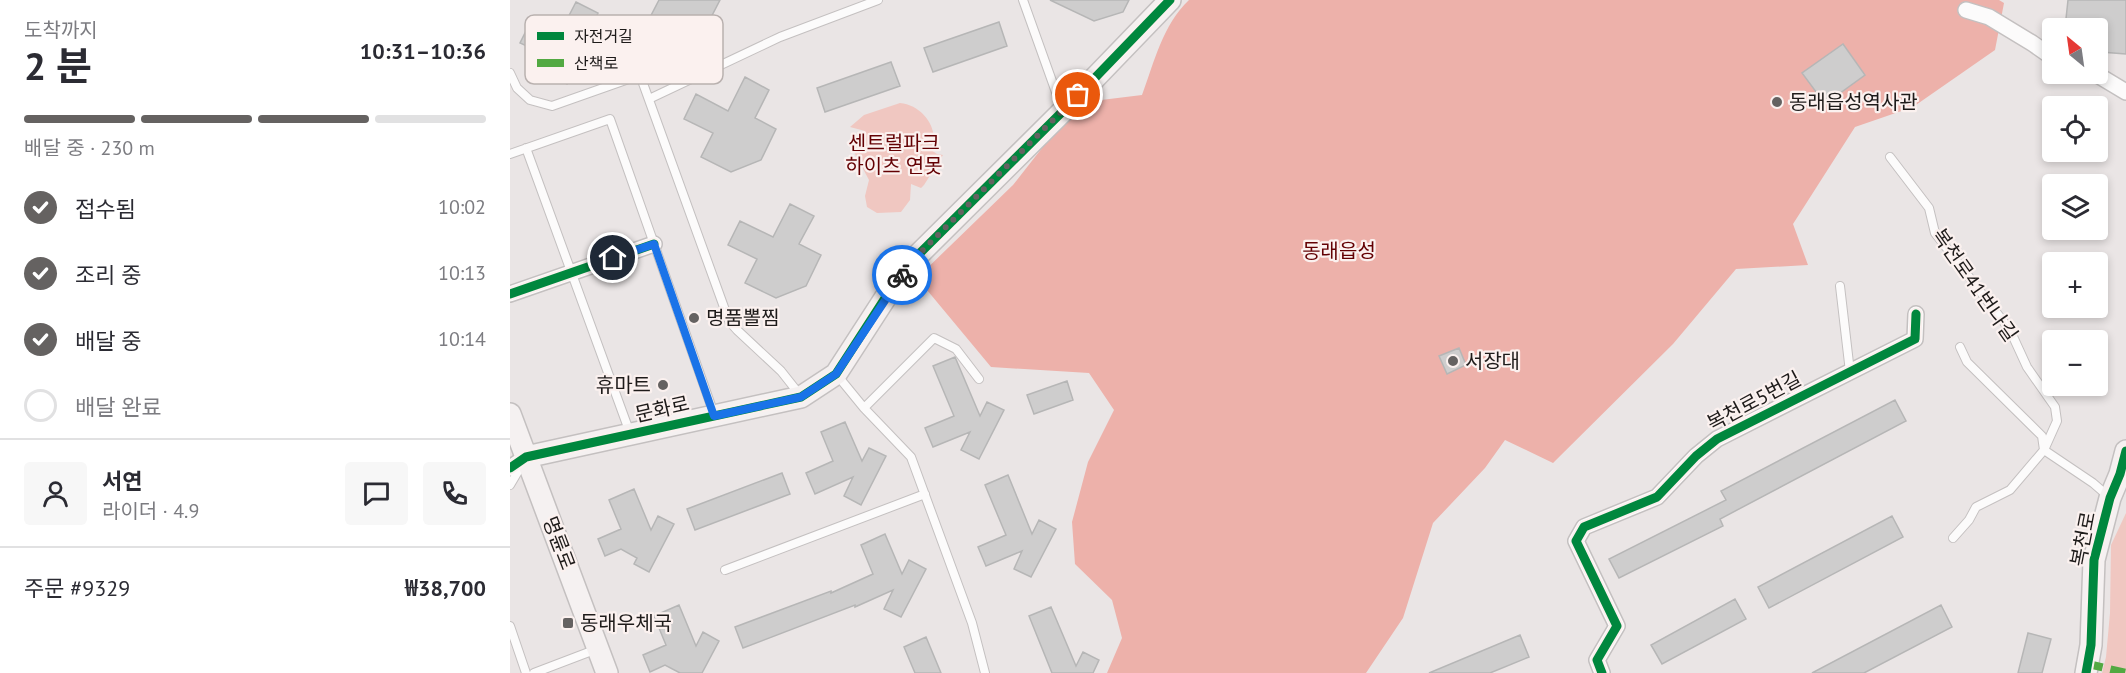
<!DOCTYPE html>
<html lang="ko">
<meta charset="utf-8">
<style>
:root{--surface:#fff;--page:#f7f7f7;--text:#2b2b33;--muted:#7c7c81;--line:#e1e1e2;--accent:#656261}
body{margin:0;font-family:"PT Sans","Noto Sans KR",sans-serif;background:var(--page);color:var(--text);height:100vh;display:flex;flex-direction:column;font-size:22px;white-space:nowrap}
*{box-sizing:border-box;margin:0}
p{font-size:20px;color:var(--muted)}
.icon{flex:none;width:33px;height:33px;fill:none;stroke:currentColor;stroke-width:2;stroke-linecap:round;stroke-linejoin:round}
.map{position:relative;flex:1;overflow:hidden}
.panel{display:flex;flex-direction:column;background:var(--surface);width:510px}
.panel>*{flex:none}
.needle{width:39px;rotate:331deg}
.controls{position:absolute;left:1532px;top:18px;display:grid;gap:12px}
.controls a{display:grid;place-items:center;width:66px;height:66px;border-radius:6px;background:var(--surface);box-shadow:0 3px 9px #0003;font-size:30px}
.pin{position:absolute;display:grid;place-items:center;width:51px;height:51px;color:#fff;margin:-26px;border:3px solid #fff;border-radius:50%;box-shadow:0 2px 6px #0007}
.courier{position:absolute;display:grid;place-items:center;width:60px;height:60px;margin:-30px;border:4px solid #1a73e8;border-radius:50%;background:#fff;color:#222;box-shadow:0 2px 8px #0007}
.overview em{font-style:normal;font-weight:700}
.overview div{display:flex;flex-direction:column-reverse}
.overview{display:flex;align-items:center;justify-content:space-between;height:102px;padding:0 24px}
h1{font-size:39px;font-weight:700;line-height:45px}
.bar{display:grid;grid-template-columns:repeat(4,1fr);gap:9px 6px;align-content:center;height:72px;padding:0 24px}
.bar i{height:8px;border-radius:4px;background:var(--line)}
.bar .current{background:var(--accent)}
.bar p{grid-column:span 4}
.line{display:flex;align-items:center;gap:15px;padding:0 24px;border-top:2px solid var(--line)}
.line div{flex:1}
.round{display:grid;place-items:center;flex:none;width:63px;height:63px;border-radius:6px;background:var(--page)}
ol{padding:0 24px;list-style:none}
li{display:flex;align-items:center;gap:18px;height:66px}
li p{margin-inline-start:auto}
li .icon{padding:6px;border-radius:50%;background:var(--accent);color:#fff;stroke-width:4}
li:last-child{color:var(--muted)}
li i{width:33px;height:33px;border:3px solid var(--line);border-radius:50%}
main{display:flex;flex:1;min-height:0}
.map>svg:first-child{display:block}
.green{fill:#f0c7c1}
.forest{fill:#edb1aa}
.building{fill:#cecdcd;stroke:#b6b6b6;stroke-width:1.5}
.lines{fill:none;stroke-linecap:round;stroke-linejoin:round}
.lane-casing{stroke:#c4c0c0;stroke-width:10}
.street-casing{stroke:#c4c0c0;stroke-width:18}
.secondary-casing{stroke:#c4c0c0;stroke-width:24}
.lane{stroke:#fcfbfb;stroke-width:8}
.street{stroke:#fcfbfb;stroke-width:15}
.secondary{stroke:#f5f1f1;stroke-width:21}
.quiet{stroke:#52a942;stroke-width:8;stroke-dasharray:15 8;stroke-linecap:butt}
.cycleway-casing{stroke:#fbf1ef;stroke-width:13}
.cycleway{stroke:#00873e;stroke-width:9}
.done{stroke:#656261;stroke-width:6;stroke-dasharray:0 10.8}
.route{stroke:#1a73e8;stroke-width:8}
.poi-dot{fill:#656261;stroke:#fbf1ef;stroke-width:2}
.labels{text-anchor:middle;stroke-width:4.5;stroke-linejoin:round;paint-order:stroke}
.poi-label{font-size:20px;fill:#1e1b1a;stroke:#fbf1ef;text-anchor:start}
.park-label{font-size:20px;fill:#630003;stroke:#fbf1ef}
.street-label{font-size:20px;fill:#1e1b1a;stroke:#fbf1ef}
.key{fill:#fbf1ef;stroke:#b9b1af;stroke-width:1.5}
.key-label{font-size:16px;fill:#1e1b1a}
</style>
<main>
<section class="panel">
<div class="overview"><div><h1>2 분</h1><p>도착까지</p></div><em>10:31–10:36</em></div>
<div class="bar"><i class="current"></i><i class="current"></i><i class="current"></i><i></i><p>배달 중 · 230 m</p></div>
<ol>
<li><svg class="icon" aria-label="check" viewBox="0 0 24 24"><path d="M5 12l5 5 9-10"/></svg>접수됨<p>10:02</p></li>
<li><svg class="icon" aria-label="check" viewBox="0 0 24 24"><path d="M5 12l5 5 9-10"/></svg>조리 중<p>10:13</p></li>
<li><svg class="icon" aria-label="check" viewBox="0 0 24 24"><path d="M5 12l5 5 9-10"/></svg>배달 중<p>10:14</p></li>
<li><i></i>배달 완료</li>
</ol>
<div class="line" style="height:108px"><a class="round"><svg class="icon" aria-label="person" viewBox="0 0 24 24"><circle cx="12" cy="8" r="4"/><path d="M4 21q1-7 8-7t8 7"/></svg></a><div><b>서연</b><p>라이더 · 4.9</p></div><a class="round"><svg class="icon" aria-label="chat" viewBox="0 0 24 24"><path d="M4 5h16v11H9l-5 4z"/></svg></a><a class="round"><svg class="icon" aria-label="phone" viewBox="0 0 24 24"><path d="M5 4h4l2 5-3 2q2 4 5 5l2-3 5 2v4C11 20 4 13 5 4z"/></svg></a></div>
<div class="line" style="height:78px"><div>주문 #9329</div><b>₩38,700</b></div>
</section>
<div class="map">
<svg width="1616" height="673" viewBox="0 0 1616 673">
<rect width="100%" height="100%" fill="#eae5e5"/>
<!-- green -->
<path class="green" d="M 390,103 C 411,105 428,126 423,146 L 418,148 L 427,154 L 433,155 L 414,185 L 411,188 L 401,184 L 400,200 L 391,212 L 367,213 L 357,207 L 355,196 L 359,180 L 344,152 L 355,131 L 340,127 L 354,115 Z
M 1616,513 L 1616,673 L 1592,673 L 1596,657 L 1600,613 L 1601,545 Z"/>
<!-- forest -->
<path class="forest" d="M 679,0 L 1489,0 L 1494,3 L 1485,50 L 1403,107 L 1345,127 L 1283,224 L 1298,265 L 1226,269 L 1163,344 L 1043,463 L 995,440 L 975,468 L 923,523 L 893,618 L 856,673 L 597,673 L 612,638 L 602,600 L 565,564 L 562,522 L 578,462 L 604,410 L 579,373 L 481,367 L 407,278 L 503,185 L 543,134 L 583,101 L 632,95 C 644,63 653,24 679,0 Z"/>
<!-- building -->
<path class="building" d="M 149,0 L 210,0 L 194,31 L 165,44 L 134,29 Z
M 540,0 L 619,0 L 613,12 L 584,21 Z
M 1558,0 L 1616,0 L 1616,54 L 1591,52 L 1592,31 L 1587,30 L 1587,28 L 1555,28 Z
M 66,2 L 88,13 L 77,36 L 90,42 L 72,78 L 62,73 L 57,84 L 23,67 L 30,52 L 10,43 L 22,19 L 50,33 Z
M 489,22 L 497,46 L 423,72 L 414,48 Z
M 1333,44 L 1355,75 L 1315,104 L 1292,73 Z
M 381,62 L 390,86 L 315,112 L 307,88 Z
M 235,77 L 259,90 L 245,118 L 266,129 L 251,160 L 221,172 L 191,157 L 203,133 L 174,119 L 186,94 L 218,111 Z
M 280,204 L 304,216 L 289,244 L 311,255 L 296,286 L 266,298 L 235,283 L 247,259 L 218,245 L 230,221 L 263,237 Z
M 949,348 L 956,365 L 937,374 L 929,356 Z
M 445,357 L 470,416 L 477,402 L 494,410 L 469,459 L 451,450 L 460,432 L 423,447 L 415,428 L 444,416 L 423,366 Z
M 557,381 L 563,400 L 524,414 L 517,395 Z
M 1385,400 L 1396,421 L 1210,519 L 1213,526 L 1109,578 L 1099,559 L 1216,500 L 1211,491 Z
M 335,422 L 352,461 L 359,448 L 376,456 L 351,505 L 334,496 L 343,477 L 305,494 L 296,473 L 323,461 L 311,432 Z
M 272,473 L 280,494 L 185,530 L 177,509 Z
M 498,475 L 522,534 L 529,520 L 546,529 L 521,577 L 504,569 L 512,551 L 476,566 L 468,547 L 496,535 L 475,485 Z
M 124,489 L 141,530 L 148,516 L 164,524 L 139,572 L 124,564 L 127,558 L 111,549 L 95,556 L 88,539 L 111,529 L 99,500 Z
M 1382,516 L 1393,537 L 1259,608 L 1248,587 Z
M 375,534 L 392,574 L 399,560 L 416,569 L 391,617 L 374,609 L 383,590 L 345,607 L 345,605 L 233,648 L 225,627 L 321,591 L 321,593 L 363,574 L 351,545 Z
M 1225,599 L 1236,619 L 1152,664 L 1141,645 Z
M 169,605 L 186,646 L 193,632 L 209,641 L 192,673 L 170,673 L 155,665 L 140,672 L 133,655 L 156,645 L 144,616 Z
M 1431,605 L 1442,627 L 1354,673 L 1302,673 Z
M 541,607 L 566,666 L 573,652 L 589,660 L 583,673 L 542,673 L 519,616 Z
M 1518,633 L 1541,639 L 1532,673 L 1508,673 Z
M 1010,635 L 1019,657 L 980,673 L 919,673 Z
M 416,637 L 431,673 L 405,673 L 394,647 Z"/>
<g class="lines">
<defs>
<path id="lane" d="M 513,0 L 552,109
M 0,73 L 7,88 L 20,100 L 42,106 L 130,75 L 219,321 L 227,330 L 271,371 L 290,395
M 139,99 L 270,37 L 368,0
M 16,148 L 120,433
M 0,154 L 100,119 L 204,414
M 1380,157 L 1419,208 L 1425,233 L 1500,330 L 1517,367 L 1545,407 L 1547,421 L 1534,450 L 1500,490 L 1466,507 L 1459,520 L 1443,538
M 1330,286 L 1340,372
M 1450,347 L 1457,362 L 1532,436 L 1534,450 L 1583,483 L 1598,496
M 327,375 L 354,408 L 401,457 L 462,623 L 475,673
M 354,408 L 424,338 L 446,349 L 469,379
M 0,485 L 13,463
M 215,570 L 415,494
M 0,626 L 16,673
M 24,673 L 87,649"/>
<path id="street" d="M 1456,10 L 1479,17 L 1522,43 L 1542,57
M 1586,74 L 1616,92
M 0,294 L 144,244
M 0,468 L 16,457
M 1092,673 L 1087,660 L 1107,626 L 1066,541 L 1074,527 L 1147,497 L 1186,456 L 1207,439 L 1405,339 L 1406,314"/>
<path id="secondary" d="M 0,414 L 97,673
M 16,457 L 291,397 L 326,374 L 381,289 L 404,259 L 553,111 L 660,0
M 1576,673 L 1581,645 L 1584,560 L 1600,498 L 1610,474 L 1616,451"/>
</defs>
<!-- lane casing -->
<use href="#lane" class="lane-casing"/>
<!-- street casing -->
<use href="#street" class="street-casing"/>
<!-- secondary casing -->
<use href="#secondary" class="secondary-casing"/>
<!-- lane -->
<use href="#lane" class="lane"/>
<!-- street -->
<use href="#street" class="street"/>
<!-- secondary -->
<use href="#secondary" class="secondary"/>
<!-- quiet -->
<path class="quiet" d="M 1578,664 L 1616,673"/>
<defs>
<path id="cycleway" d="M 0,294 L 144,244
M 0,468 L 16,457 L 291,397 L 326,374 L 381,289 L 404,259 L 553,111 L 660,0
M 1092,673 L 1087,660 L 1107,626 L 1066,541 L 1074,527 L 1147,497 L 1186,456 L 1207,439 L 1405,339 L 1406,314
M 1576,673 L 1581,645 L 1584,560 L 1600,498 L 1610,474 L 1616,451"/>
</defs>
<!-- cycleway casing -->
<use href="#cycleway" class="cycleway-casing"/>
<!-- cycleway -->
<use href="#cycleway" class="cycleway"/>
</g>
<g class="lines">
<!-- done -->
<path class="done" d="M 392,275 L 404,259 L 568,95"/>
<!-- route -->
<path class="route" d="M 103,258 L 144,244 L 204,416 L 291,397 L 326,374 L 392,275"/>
</g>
<!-- markers -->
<g class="poi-dot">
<circle cx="1267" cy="102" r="6"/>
<circle cx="184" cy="318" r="6"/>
<circle cx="943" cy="361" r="6"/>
<circle cx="153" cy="385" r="6"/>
<rect x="52" y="617" width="12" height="12" rx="3"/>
</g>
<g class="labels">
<!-- poi labels -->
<g class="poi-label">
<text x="1279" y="109">동래읍성역사관</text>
<text x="196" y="325">명품뽈찜</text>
<text x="955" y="368">서장대</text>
<text x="141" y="392" text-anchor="end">휴마트</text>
<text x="70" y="630">동래우체국</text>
</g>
<!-- park labels -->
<g class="park-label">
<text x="384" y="150">센트럴파크<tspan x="384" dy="23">하이츠 연못</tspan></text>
<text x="829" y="258">동래읍성</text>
</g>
<!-- street labels -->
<g class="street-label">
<text transform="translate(1465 285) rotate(55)" y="7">복천로41번나길</text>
<text transform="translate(1244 401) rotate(-28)" y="7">복천로5번길</text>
<text transform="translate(152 409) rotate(-13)" y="7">문화로</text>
<text transform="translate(1573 539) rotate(-79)" y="7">복천로</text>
<text transform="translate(49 543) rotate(69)" y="7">명륜로</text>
</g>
</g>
<!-- legend -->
<rect x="15" y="15" width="198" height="69" rx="9" class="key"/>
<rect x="27" y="32" width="27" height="8" fill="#00873e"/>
<rect x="27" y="59" width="27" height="8" fill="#52a942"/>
<g class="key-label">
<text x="64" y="42">자전거길</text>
<text x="64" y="69">산책로</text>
</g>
</svg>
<div class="controls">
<a><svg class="needle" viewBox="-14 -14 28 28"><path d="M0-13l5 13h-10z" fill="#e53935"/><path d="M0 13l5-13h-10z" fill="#7c7c81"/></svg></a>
<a><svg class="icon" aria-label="locate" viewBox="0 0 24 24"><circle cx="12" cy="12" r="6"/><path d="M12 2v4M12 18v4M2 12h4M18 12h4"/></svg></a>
<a><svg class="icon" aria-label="layers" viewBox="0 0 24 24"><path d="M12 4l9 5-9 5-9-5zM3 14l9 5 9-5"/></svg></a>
<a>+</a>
<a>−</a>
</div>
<div class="pin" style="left:568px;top:95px;background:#ea580c"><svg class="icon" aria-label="bag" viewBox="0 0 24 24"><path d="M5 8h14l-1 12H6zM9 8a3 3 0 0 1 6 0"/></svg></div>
<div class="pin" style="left:103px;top:258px;background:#1f2937"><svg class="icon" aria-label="home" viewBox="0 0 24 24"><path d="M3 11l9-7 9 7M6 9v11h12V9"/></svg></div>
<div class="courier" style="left:392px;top:275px"><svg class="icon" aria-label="bike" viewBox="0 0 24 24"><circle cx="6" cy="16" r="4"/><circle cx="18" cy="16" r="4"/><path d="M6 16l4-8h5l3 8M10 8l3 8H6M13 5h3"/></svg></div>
</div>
</main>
